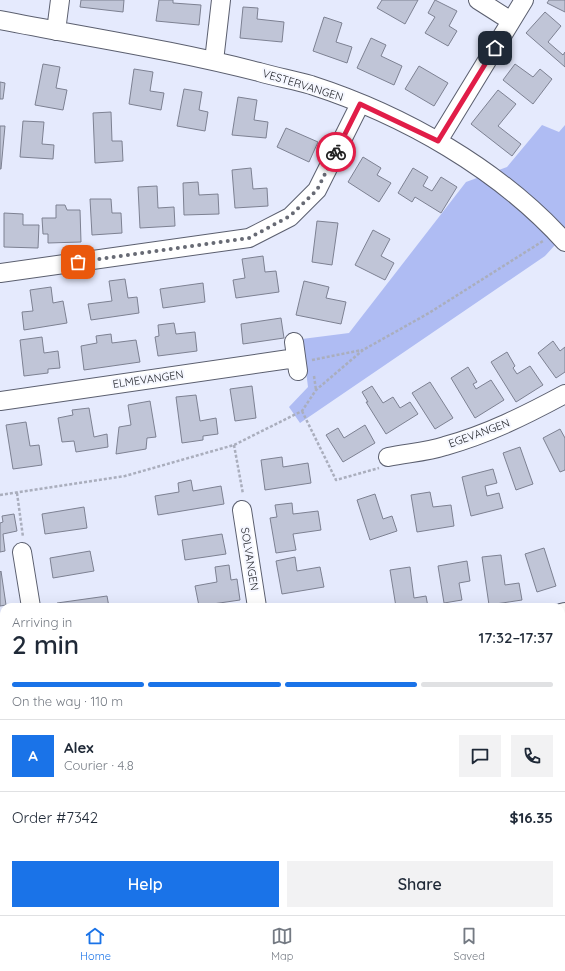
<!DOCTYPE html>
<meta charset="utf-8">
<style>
:root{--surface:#fff;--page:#f2f2f3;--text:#1f2937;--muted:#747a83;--line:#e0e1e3;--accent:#1a73e8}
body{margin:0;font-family:Quicksand,sans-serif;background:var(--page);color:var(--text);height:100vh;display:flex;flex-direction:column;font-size:15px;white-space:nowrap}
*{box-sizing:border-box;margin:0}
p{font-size:13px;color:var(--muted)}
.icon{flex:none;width:22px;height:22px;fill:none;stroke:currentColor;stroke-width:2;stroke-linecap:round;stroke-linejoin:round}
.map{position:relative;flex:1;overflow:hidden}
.side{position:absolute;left:0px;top:603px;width:565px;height:312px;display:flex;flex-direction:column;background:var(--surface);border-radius:12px 12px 0 0;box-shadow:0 4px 16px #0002}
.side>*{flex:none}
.pin{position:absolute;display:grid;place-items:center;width:34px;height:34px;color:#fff;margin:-17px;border-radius:8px;box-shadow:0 2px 6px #0006}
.courier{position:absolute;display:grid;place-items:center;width:40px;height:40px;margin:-20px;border:3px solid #e11d48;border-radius:50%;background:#fff;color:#222;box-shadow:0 1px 5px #0007}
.overview em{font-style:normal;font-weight:600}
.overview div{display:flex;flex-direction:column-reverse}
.overview{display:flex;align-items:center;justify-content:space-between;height:68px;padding:0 12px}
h1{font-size:26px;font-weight:600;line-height:30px}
.bar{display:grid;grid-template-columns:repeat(4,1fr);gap:6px 4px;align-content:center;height:48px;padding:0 12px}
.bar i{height:5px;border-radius:3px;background:var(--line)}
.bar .selected{background:var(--accent)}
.bar p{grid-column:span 4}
.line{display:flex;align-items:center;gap:10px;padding:0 12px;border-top:1px solid var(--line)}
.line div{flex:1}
.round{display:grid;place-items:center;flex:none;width:42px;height:42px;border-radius:0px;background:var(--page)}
.cta{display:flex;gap:8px;margin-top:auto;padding:8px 12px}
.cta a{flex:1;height:46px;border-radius:0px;background:var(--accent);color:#fff;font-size:16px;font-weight:600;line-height:46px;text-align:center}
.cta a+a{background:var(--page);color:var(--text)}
.tab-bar{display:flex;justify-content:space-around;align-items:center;height:56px;border-top:1px solid var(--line);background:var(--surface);font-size:11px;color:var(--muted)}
.tab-bar a{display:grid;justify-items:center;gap:2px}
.tab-bar .selected{color:var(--accent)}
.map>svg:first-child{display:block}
.green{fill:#afbcf3}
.building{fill:#c0c5d7;stroke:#7d8192}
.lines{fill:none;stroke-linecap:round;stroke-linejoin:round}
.minor-casing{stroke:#5b5f6f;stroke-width:20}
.path{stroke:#aaaebd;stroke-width:2.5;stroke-dasharray:3 2;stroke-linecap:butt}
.minor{stroke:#fff;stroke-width:18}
.done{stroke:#676a74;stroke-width:4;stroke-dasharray:0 7.2}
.route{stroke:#e11d48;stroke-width:5}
.labels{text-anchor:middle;stroke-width:4;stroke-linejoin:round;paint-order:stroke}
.street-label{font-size:11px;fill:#23252b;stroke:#f5f7ff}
</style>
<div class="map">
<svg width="565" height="915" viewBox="0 0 565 915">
<rect width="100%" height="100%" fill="#e5eafd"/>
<!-- green -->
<path class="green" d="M 542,125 L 559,132 L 565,125 L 565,234 L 545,256 L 300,423 L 289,407 L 308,387 L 302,339 L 349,333 L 466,182 L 507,167 Z
M 561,871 L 565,880 L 565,915 L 248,915 L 247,911 L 561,911 Z"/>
<!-- building -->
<path class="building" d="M 81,0 L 124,0 L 123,12 L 80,7 Z
M 159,0 L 173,0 L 173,3 L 201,5 L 199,25 L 156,21 Z
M 382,0 L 418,0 L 405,24 L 377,8 Z
M 435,0 L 457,11 L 449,26 L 457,31 L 448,46 L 425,33 L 435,17 L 428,13 Z
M 549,0 L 565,0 L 565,12 L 547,3 Z
M 243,7 L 258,8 L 257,19 L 284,22 L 282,42 L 240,38 Z
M 545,12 L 561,26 L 548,42 L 563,55 L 565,52 L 565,67 L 526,33 Z
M 324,17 L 342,23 L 336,42 L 352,47 L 347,63 L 313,51 Z
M 371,38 L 386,45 L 381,56 L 402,66 L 394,85 L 357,68 Z
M 43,64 L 60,67 L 56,88 L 67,90 L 63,110 L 35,105 Z
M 515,64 L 533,77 L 540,69 L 552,79 L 533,104 L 503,80 Z
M 419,66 L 448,83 L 434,106 L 405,89 Z
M 134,69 L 153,72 L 150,91 L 164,93 L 161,110 L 129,104 Z
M 0,82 L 5,83 L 3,99 L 0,99 Z
M 184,89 L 202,92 L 199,110 L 208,112 L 205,131 L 177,126 Z
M 498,90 L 516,104 L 498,126 L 521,144 L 512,156 L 471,124 Z
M 238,97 L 257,100 L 254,120 L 268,122 L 266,138 L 232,135 Z
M 111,112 L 112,141 L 122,141 L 123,161 L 95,163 L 93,113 Z
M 23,121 L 44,122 L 42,144 L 54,145 L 53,159 L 20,157 Z
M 0,126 L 5,126 L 1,169 L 0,169 Z
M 286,128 L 318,142 L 309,162 L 277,147 Z
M 363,157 L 381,168 L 377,175 L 391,183 L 379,202 L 348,182 Z
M 251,168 L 253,189 L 267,188 L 268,206 L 235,208 L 232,170 Z
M 413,168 L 428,177 L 423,186 L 432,191 L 441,177 L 457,187 L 441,213 L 415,197 L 412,202 L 398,193 Z
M 198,182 L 199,195 L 218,194 L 219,214 L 184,215 L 183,183 Z
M 157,186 L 158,208 L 174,207 L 175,226 L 140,228 L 138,187 Z
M 90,199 L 111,199 L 112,213 L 121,213 L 122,233 L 92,235 Z
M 56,205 L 65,205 L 67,210 L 80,210 L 81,242 L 48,243 L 48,234 L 43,234 L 42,218 L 56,218 Z
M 4,213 L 23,214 L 23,225 L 39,225 L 38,248 L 4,247 Z
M 317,221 L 338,223 L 332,265 L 312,262 Z
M 373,230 L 390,239 L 381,256 L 394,263 L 385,280 L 355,265 Z
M 263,256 L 265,272 L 276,271 L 279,292 L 236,298 L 233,280 L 245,278 L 242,259 Z
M 125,279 L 128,298 L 137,297 L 139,313 L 91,320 L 88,304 L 112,301 L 109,281 Z
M 304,281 L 329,287 L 326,298 L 346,302 L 341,324 L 296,315 Z
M 203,283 L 205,302 L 163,308 L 160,289 Z
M 51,287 L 53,303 L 63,301 L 67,323 L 24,330 L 22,312 L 33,311 L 30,290 Z
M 281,318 L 284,338 L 243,344 L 241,324 Z
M 174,323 L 176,334 L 195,332 L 197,351 L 158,356 L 155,337 L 159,336 L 158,325 Z
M 111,334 L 112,343 L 136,340 L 140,362 L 84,370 L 81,346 L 97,343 L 96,336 Z
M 42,337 L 44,353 L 58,351 L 60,368 L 48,369 L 48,373 L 24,376 L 20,340 Z
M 553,341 L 560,351 L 565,347 L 565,372 L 556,378 L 538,353 Z
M 507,352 L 515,366 L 513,368 L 517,374 L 530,366 L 543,385 L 516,402 L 491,362 Z
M 468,367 L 477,382 L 473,384 L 476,389 L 491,380 L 504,400 L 475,418 L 451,378 Z
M 430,382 L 453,418 L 435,429 L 412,393 Z
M 252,386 L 256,418 L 235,421 L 230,389 Z
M 372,386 L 383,403 L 393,397 L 400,408 L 410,402 L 418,414 L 386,434 L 366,402 L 368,402 L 362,392 Z
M 196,395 L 200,421 L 216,418 L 218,434 L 203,436 L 203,440 L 182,443 L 176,397 Z
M 150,401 L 156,437 L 147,438 L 146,449 L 116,454 L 119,427 L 131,425 L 128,405 Z
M 89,408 L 94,437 L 107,434 L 108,447 L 76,452 L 74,441 L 62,442 L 58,418 L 73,415 L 72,410 Z
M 26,422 L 30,446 L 39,445 L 42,465 L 13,469 L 6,425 Z
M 365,425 L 375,443 L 343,462 L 326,435 L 338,428 L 344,438 Z
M 560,429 L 565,438 L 565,470 L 560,472 L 543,438 Z
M 520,447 L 533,484 L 516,490 L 503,453 Z
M 282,457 L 283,467 L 308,463 L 311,483 L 265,490 L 261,460 Z
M 493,469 L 497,483 L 485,486 L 487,496 L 499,493 L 503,508 L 471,516 L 462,477 Z
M 191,480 L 193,491 L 221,486 L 224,504 L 158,515 L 155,496 L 179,492 L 178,483 Z
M 430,492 L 433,507 L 451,505 L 454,526 L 417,532 L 411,495 Z
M 375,494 L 383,519 L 392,516 L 397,531 L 370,540 L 357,500 Z
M 292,503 L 293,514 L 318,511 L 321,530 L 293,534 L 296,550 L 276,553 L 270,518 L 277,517 L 275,505 Z
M 84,507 L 87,528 L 45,534 L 42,514 Z
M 14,514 L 17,531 L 3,534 L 5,551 L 0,552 L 0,523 L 3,522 L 2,516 Z
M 222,534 L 226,554 L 185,560 L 182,540 Z
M 544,548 L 556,586 L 537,592 L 525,554 Z
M 90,551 L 94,571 L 53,578 L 50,558 Z
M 501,555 L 505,585 L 519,583 L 522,600 L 489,605 L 482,557 Z
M 295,557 L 297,571 L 320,567 L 324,587 L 282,594 L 276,561 Z
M 467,561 L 470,581 L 459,583 L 462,600 L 444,603 L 438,566 Z
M 229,565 L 231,580 L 237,579 L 240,600 L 199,606 L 195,586 L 217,582 L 215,567 Z
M 410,567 L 414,598 L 426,596 L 428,607 L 396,607 L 390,570 Z
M 1,571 L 6,605 L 0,606 L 0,572 Z
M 107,596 L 109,607 L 58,607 L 57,603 Z
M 4,633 L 4,654 L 0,655 L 0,634 Z
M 565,636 L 565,652 L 561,638 Z
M 4,715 L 4,736 L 0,737 L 0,716 Z
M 4,761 L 4,782 L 0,782 L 0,762 Z
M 4,807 L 4,827 L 1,827 L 0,808 Z"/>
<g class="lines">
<defs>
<path id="minor" d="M 478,0 L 511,21
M 0,20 C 87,37 174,50 259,72 C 276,77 294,80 311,85 C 404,115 499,169 565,242
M 56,31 L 60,0
M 214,61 L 221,0
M 438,141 L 524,0
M 0,273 L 249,238 L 290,217 L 317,190 L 360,104
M 294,342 L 298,371
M 0,401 L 296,358
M 388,457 C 407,453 427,452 445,446 C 488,434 526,415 565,394
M 242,510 L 257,607
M 22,552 L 31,607
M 561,613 L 565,612
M 0,684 L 4,684
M 0,898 L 4,897"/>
</defs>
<!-- minor casing -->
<use href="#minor" class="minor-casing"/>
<!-- path -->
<path class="path" d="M 312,360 L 362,350
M 314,376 L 316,390
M 302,411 L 336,480 L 379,468
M 234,445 L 243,494
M 17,493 L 23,537
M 0,495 L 125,476 L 234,445 L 302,411 L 316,390 L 363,350 L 429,313 L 543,241
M 561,805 L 565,804"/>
<!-- minor -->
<use href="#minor" class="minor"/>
</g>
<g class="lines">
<!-- done -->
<path class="done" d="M 78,262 L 249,238 L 290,216 L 317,190 L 336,152"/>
<!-- route -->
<path class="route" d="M 336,152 L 360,104 L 438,141 L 495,48"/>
</g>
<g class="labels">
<!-- street labels -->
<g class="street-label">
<text transform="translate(303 85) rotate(17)" y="4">VESTERVANGEN</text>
<text transform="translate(148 379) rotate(-8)" y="4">ELMEVANGEN</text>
<text transform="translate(479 433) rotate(-20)" y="4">EGEVANGEN</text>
<text transform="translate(250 559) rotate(81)" y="4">SOLVANGEN</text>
</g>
</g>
</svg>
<div class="pin" style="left:78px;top:262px;background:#ea580c"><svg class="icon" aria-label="bag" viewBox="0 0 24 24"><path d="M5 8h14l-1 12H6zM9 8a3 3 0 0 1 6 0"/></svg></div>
<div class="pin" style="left:495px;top:48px;background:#1f2937"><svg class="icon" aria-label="home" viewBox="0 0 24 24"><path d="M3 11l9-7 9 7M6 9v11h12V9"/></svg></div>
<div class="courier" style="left:336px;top:152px"><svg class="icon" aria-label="bike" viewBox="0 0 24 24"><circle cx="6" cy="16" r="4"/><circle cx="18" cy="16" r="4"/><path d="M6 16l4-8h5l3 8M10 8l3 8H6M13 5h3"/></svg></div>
<section class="side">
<div class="overview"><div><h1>2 min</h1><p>Arriving in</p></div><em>17:32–17:37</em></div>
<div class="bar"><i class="selected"></i><i class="selected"></i><i class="selected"></i><i></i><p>On the way · 110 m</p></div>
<div class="line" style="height:72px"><b class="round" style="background:var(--accent);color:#fff">A</b><div><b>Alex</b><p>Courier · 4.8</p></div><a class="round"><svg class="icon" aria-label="chat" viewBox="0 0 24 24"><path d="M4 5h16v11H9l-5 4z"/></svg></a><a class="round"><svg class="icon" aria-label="phone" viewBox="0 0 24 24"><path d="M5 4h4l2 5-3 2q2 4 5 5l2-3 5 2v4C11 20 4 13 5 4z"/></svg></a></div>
<div class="line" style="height:52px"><div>Order #7342</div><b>$16.35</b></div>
<div class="cta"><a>Help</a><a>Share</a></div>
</section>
</div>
<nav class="tab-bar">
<a class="selected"><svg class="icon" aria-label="home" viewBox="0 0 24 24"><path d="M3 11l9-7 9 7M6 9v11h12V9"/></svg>Home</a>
<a><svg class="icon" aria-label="map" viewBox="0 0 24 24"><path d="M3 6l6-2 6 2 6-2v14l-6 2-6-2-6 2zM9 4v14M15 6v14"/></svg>Map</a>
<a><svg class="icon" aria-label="saved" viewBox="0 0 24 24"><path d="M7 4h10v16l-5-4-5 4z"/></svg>Saved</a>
</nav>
